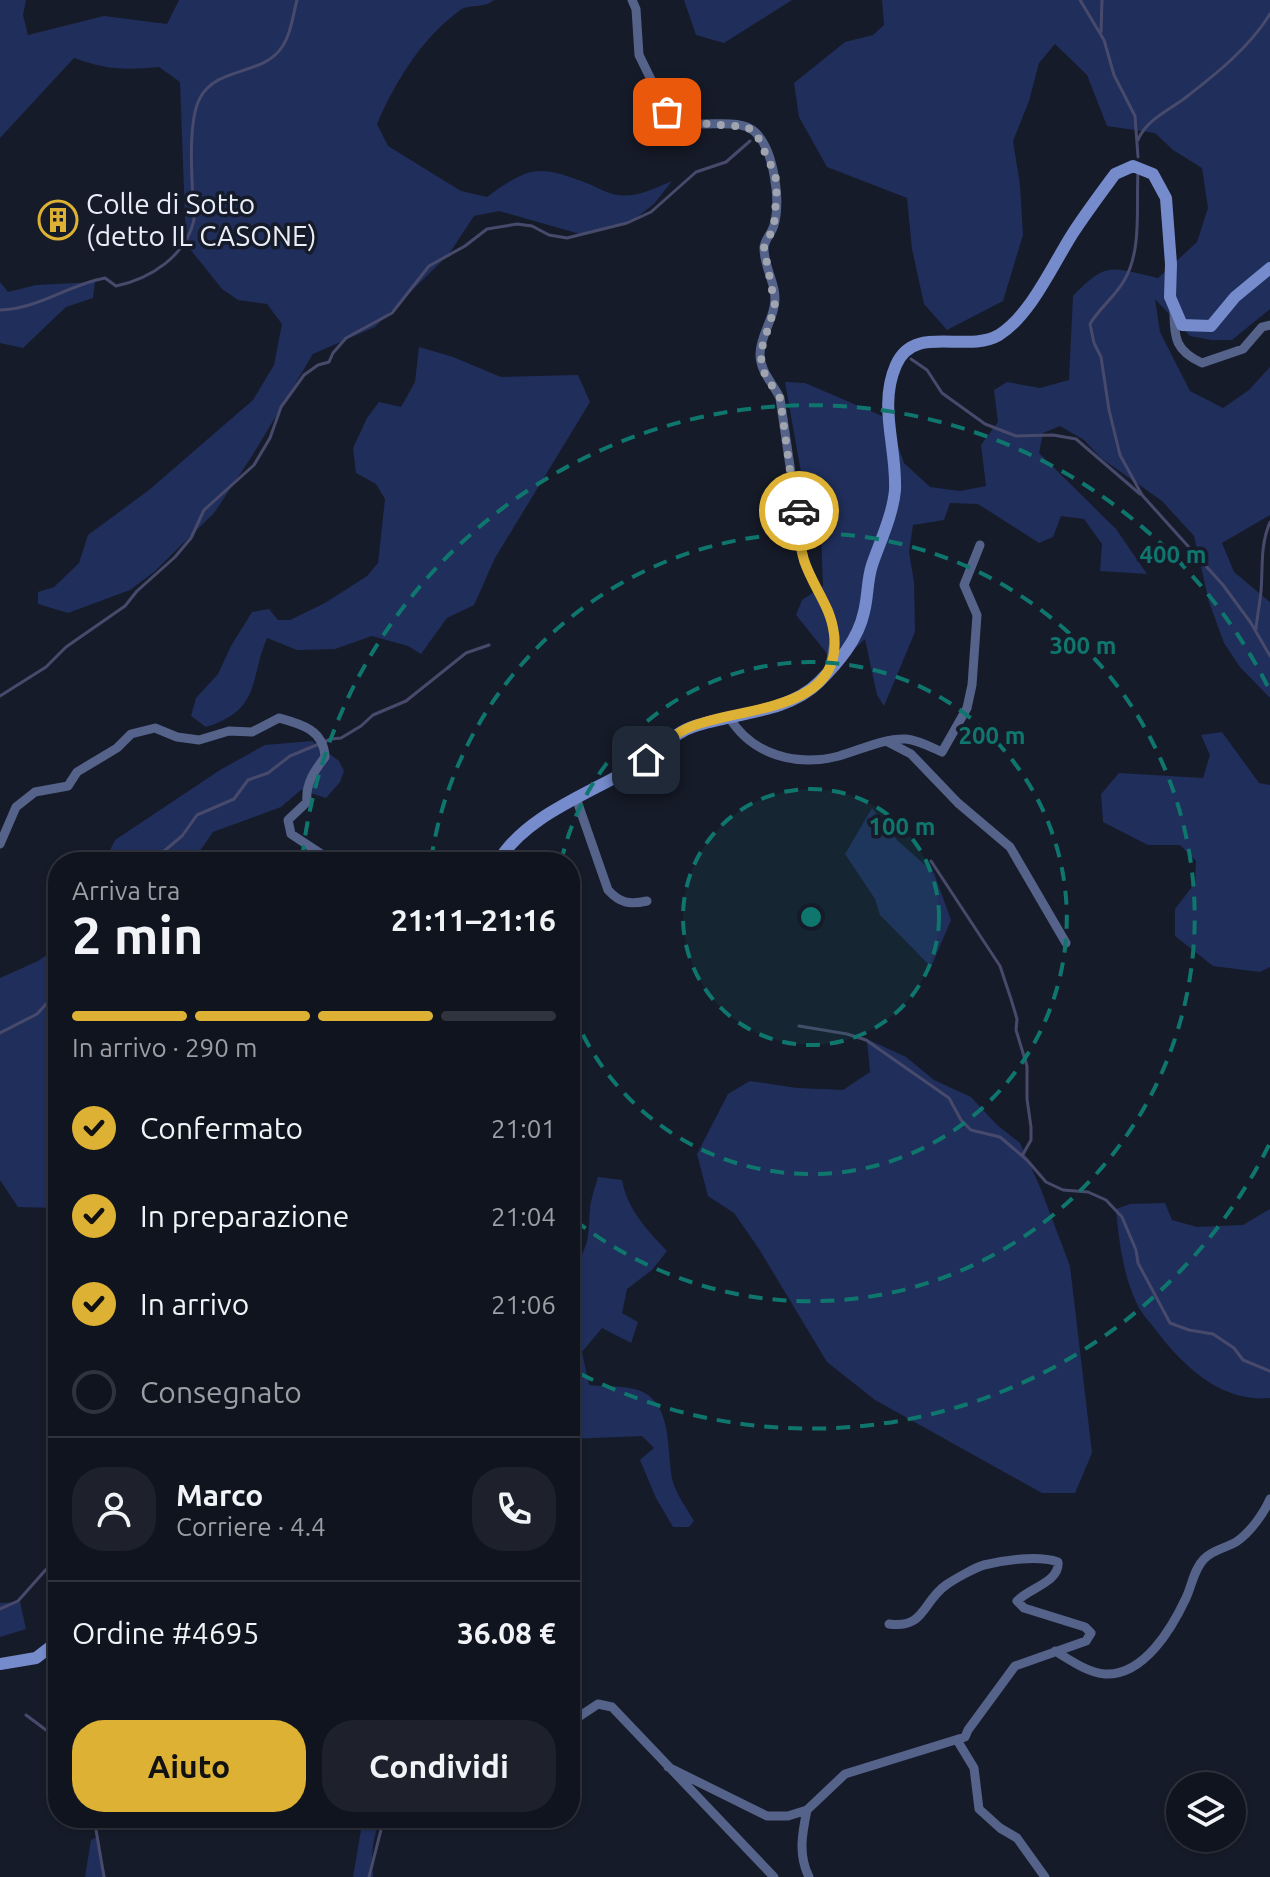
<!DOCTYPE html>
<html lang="it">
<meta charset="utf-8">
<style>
:root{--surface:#10141f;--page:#1e212c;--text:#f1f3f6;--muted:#9c9ea4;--line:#30333d;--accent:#ddb133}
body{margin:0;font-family:Ubuntu,sans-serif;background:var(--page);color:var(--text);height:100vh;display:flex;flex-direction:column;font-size:30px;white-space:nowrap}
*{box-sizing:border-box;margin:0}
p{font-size:26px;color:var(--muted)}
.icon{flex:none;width:44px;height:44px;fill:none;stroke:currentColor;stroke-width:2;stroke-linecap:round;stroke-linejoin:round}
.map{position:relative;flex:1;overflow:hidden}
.drawer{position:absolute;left:48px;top:852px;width:532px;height:976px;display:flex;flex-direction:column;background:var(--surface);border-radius:32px;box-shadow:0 2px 6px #0004,0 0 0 2px var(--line)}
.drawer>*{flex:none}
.fabs{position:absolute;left:1166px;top:1772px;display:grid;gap:16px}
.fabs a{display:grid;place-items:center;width:80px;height:80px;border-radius:50%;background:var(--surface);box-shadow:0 2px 6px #0004,0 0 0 2px var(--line);font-size:40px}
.pin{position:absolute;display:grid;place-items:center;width:68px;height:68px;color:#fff;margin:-34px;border-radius:16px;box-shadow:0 4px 12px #0006}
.courier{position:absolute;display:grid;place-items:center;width:80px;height:80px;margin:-40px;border:6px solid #ddb133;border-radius:50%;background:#fff;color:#222;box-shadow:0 2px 10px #0007}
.headline em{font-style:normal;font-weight:600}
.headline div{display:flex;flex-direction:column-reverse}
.headline{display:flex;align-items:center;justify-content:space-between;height:136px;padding:0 24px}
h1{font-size:52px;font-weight:600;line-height:60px}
.bar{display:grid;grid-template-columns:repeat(4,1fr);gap:12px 8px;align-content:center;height:96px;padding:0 24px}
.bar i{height:10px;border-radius:6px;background:var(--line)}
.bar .active{background:var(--accent)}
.bar p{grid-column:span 4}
.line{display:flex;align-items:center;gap:20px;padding:0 24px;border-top:2px solid var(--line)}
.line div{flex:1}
.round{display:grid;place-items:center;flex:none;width:84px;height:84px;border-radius:32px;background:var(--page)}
ol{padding:0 24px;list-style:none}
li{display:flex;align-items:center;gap:24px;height:88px}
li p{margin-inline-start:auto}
li .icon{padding:8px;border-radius:50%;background:var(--accent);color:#111;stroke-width:4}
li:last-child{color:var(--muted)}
li i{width:44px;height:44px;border:4px solid var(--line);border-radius:50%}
.primary-button{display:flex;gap:16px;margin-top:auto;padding:16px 24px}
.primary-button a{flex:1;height:92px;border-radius:32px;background:var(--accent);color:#111;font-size:32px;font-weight:600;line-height:92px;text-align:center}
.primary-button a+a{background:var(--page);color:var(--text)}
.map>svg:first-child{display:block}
.green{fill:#202e5b}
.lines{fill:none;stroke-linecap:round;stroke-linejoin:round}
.stream{stroke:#484a6c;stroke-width:3}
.street{stroke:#55638b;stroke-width:9}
.secondary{stroke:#758bcc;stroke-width:12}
.done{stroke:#9fa4af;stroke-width:8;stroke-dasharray:0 14.4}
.route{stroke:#ddb133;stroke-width:10}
.ring{fill:none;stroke:#0f766e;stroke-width:4;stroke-dasharray:14 10}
.labels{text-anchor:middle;stroke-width:7;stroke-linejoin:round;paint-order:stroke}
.poi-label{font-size:28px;fill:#e9edf7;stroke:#161b29;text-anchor:start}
.centre{fill:#0f766e;stroke:#161b29;stroke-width:4}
.ring-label{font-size:24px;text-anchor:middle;font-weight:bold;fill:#0f766e;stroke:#161b29;stroke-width:7;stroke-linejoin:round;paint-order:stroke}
</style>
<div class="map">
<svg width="1270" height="1877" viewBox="0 0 1270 1877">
<rect width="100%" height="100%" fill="#161b29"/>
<!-- green -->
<path class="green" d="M 0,0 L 26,0 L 23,15 L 28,35 L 104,16 L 167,24 L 179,0 L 494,0 C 484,9 469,3 459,11 C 422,38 395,82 377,124 L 388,146 L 461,191 L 487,197 C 531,165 539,165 589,184 C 598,188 609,194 618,195 C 637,198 655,188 672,181 L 654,204 L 628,224 L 580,234 L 499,211 L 474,216 L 449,254 L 375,327 L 313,354 L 252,456 L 214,513 L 154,572 L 130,590 L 68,613 L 38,604 L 38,592 L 54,587 L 79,563 L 88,535 L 149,490 L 253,400 L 274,365 L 282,324 L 267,304 L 238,300 L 222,289 L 186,244 L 180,82 L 159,67 C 123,70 108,70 74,58 L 0,138 Z
M 684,0 L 792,0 L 724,43 L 696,35 Z
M 882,0 L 1270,0 L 1270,309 L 1232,340 L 1211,340 L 1190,336 L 1155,299 L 1160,332 L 1190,391 L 1223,408 L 1249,390 L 1270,367 L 1270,515 L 1222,543 L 1234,572 L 1270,602 L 1270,698 L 1240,667 L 1224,643 L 1209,602 L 1194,536 L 1162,501 L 1101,458 L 1084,440 L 1060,426 L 1043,433 L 1039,453 L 1116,529 L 1147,574 L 1100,571 L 1102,544 L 1084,519 L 1061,516 L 1053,537 L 1039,543 L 978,504 L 950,503 L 944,520 L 913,525 L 909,552 L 914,582 L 915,632 L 884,706 L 877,695 L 865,639 L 837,666 L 796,615 L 802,600 L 823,586 L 820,506 L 805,495 L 785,382 L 805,383 L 889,419 L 904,463 L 930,487 L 960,491 L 986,486 L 981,445 L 998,422 L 994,390 L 1007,382 L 1040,388 L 1069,380 L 1073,296 C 1108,260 1111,268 1158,278 L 1197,242 L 1208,208 L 1202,168 L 1173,150 L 1155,133 L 1107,126 L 1087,75 L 1055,44 L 1039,63 L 1029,101 L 1013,141 L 1020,185 L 1023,235 L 1003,301 L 947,330 L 924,304 L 912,249 L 907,198 L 827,167 L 799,117 L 794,83 L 845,42 L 873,35 L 884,25 Z
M 0,282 L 8,292 L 36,285 L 95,282 L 93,298 L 66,307 L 23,348 L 0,343 Z
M 419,347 L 453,357 L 501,377 L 578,375 L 590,402 L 495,558 L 474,605 L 447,618 L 421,654 L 408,646 L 372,636 L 335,649 L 297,650 L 267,638 C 249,681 261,710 206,727 L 191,716 L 196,698 L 218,674 L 231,646 L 252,612 L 269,609 L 278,620 L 290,620 L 325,603 L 367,576 L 378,563 L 385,499 L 376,484 L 356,473 L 353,448 L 367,418 L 379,402 L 401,407 L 415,382 Z
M 1222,732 L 1259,783 L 1270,785 L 1270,967 L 1260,972 L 1213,966 L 1175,936 L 1175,909 L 1195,883 L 1196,861 L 1180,845 L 1148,845 L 1103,822 L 1101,794 L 1119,773 L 1203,778 L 1210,755 L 1201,735 Z
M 312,741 L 339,761 L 344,771 L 340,782 L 326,798 L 301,790 L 281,807 L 213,832 L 197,855 L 188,862 L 104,862 L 115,840 L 220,770 L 265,745 Z
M 872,808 L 897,840 L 934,873 L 951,920 L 931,967 L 880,915 L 875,899 L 845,854 Z
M 58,947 L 58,1208 L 18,1207 L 0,1180 L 0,978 L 38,961 Z
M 867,1039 L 906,1057 L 934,1080 L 971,1097 L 997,1125 L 1020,1143 L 1040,1187 L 1070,1266 L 1092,1453 L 1075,1493 L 1042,1493 L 875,1400 L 827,1362 L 759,1249 L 734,1213 L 708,1196 L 697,1154 L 728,1094 L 750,1081 L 797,1088 L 843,1090 L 870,1072 Z
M 598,1177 L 622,1180 C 627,1209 647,1230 667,1251 L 652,1270 L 627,1289 L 622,1313 L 638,1322 L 631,1343 L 602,1328 L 582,1352 L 589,1385 C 604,1387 623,1385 638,1390 C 674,1402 666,1452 673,1482 C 677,1495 687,1509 694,1521 L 689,1527 L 673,1527 L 656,1498 L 640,1460 L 654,1448 L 642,1436 L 570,1439 L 570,1265 C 591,1253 588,1230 590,1209 C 591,1198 595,1188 598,1177 Z
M 1165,1203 L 1172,1220 L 1197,1227 L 1243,1225 L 1270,1209 L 1270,1398 C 1221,1403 1182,1365 1155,1329 C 1149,1321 1141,1313 1137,1304 C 1123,1275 1119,1241 1116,1209 L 1130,1204 Z
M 20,1602 L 26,1629 L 0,1637 L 0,1603 Z
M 363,1818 L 382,1818 C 372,1835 371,1857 373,1877 L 353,1877 Z
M 97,1837 L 106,1877 L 85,1877 L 91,1840 Z"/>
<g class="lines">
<!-- stream -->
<path class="stream" d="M 1080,0 L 1104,40 L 1114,75 L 1135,116 L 1138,157
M 1101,32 L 1102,0
M 1138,140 C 1146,120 1168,111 1185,98 C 1216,74 1249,48 1270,14
M 1138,173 C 1136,206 1142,249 1125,279 C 1116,296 1100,307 1090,324 L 1094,343 L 1101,357 L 1109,410 L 1120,455 L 1142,495 L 1223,585 L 1251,623 L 1270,656
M 0,310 C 38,309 68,285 105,278 L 116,286 C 150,279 186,256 194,220 C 193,191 186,124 200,98 C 217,66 263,76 282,47 C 291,34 293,15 297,0
M 911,359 L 927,370 L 942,393 L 985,424 L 1016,436 L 1053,435 L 1076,439 L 1140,494
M 1256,629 C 1257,616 1260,604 1261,591 C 1263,567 1260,545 1270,522
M 0,696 L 46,667 L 66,647 L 125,606 L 137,591 L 175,557 L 191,538 L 204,510 L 254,465 L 270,438 L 281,407 L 304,375 L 318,365 L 329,362 L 333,353 L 346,338 L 392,313 L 429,266 L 465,246 L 487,229 L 517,224 L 532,226 L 549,235 L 567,238 L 627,223 L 651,212 L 696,172 L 726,162 L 750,141
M 931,861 L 1000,966 L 1011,999 L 1017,1019 L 1016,1030 L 1027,1066 L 1027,1099 L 1031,1127 L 1031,1140 L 1022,1156
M 151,862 L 182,836 L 197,815 L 234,799 L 248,780 L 268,773 L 290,756 L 331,739 L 341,738 L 361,726 L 373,715 L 406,701 L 466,653 L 489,645
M 799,1026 L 847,1034 L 866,1040 L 949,1098 L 961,1120 L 971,1130 L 1000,1137 L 1027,1160 L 1046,1182 L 1063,1190 L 1088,1192 L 1106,1200 L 1122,1217 L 1136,1250 L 1138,1263 L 1170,1323 L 1189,1330 L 1213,1334 L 1234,1348 L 1243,1360 L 1270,1371
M 0,1033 L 37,1014 L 58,991
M 0,1609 L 18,1601 L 58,1556
M 26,1715 L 58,1739
M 94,1818 L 104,1877
M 369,1877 L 384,1818"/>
<!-- street -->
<path class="street" d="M 632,0 L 636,9 L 639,55 L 667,112 C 688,136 734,113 755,132 C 774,150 781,200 774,225 C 772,233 765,239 764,247 C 763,267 779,287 774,307 C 771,323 760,338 760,354 C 760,372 773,383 780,398 L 804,562 L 829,612 L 835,636 L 829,672
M 1174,312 C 1174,339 1176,351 1202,363 L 1243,349 L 1262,327 L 1270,325
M 729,717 C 752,755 796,767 839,756 C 860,750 884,738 906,739 C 918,740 931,747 942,752 L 967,708 L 972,685 L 977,615 L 964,585 L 980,545
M 888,742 L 911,754 L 958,803 L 1010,847 L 1066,943
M 576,798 L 608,890 C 620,903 629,905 647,901
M 0,844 L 16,807 L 35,792 L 68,786 L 77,772 L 117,748 L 131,734 L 155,728 L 177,737 L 199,740 L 229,731 L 252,732 L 279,718 C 301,724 324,730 325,757 C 315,770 305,784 307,802 L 288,820 L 291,834 L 326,857 L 329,862
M 1055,1651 C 1070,1660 1088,1673 1105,1674 C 1144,1676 1172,1628 1186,1598 C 1192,1585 1194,1569 1204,1559 C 1212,1550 1226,1548 1236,1542 C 1250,1533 1264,1513 1270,1499
M 570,1718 L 580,1716 L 598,1704 L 612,1707 L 774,1877
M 957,1740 L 974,1768 L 979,1809 L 1000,1828 L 1017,1838 L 1045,1877
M 668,1767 L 767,1816 L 788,1816 L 807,1810 L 845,1774 L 965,1737 L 968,1730 L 1015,1666 L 1086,1641 L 1091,1633 L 1085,1627 L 1024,1608 L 1017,1601 C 1029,1588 1060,1582 1058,1562 C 1038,1555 1005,1560 984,1565 C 976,1567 953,1580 946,1585 C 922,1602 925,1629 889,1624
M 807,1810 C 802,1834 798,1855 809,1877"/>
<!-- secondary -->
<path class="secondary" d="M 498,862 C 527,812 599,791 645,760 C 662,748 675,732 695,726 C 734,713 788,713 819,682 C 838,663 858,640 864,612 C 868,597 867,580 872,565 C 880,542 893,514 895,490 C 897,447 878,406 896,365 C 914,323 966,354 999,335 C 1031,315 1053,264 1073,233 C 1086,213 1101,193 1115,174 L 1133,166 L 1153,174 L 1166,198 L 1171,264 L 1170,297 L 1182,325 L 1211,326 L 1235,297 L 1270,268
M 0,1664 L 36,1658 L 58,1641"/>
</g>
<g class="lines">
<!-- done -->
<path class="done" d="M 667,112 L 673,119 L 684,122 L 747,127 L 756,133 L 775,174 L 777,186 L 774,227 L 764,247 L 775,306 L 760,354 L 765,375 L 780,398 L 792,485 L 799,511"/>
<!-- route -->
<path class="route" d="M 646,760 C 660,748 673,734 690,727 C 739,706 844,713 834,634 C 831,606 812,586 804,560 C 799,544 799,527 799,511"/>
</g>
<!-- distance rings -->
<circle cx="811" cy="917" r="128" fill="#0f766e" fill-opacity=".12"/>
<g class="ring">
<circle cx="811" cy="917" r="128"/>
<path d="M561 862A256 256 0 1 1 570 1005"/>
<path d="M431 860A384 384 0 1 1 572 1218"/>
<path d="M1269 1145A512 512 0 0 1 571 1369M302 859A512 512 0 0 1 1269 689"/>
</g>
<!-- icons -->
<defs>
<symbol id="building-ring" viewBox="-11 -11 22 22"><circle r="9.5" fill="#161b29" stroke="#ddb133" stroke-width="1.5"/><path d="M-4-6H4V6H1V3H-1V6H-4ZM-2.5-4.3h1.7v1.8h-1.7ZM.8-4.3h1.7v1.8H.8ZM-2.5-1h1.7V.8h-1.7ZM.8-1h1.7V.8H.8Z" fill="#ddb133"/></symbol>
</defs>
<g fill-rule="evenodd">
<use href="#building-ring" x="36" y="198" width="44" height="44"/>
</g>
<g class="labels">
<!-- poi labels -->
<g class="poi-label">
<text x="86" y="214">Colle di Sotto<tspan x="86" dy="32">(detto IL CASONE)</tspan></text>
</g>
</g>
<circle cx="811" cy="917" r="12" class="centre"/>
<g class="ring-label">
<text x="1173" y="563">400 m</text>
<text x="1083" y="654">300 m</text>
<text x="992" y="744">200 m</text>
<text x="902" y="835">100 m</text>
</g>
</svg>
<div class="fabs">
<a><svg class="icon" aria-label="layers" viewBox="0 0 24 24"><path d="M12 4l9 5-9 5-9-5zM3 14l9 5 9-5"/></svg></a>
</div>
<div class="pin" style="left:667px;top:112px;background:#ea580c"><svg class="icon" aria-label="bag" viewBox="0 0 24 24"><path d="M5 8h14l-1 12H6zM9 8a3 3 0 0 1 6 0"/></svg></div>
<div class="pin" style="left:646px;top:760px;background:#1f2937"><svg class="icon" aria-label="home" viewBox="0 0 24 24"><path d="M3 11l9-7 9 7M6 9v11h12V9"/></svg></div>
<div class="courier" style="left:799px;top:511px"><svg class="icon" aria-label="car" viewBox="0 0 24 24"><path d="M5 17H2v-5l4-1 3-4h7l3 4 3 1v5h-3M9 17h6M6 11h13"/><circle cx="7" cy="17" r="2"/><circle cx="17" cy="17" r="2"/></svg></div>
<section class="drawer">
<div class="headline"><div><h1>2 min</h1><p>Arriva tra</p></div><em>21:11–21:16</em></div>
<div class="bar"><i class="active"></i><i class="active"></i><i class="active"></i><i></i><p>In arrivo · 290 m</p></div>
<ol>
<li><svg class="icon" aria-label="check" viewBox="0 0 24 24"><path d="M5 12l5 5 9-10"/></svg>Confermato<p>21:01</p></li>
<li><svg class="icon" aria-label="check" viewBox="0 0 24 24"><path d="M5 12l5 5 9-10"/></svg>In preparazione<p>21:04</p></li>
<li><svg class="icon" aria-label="check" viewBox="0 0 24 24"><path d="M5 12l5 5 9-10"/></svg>In arrivo<p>21:06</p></li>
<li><i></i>Consegnato</li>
</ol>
<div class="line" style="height:144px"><a class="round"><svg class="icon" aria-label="person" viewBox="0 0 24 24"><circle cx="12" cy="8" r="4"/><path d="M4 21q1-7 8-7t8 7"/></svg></a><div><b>Marco</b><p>Corriere · 4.4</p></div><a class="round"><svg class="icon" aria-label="phone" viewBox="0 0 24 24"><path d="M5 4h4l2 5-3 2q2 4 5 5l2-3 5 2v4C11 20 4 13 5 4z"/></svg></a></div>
<div class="line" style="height:104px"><div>Ordine #4695</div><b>36.08 €</b></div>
<div class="primary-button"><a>Aiuto</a><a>Condividi</a></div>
</section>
</div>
